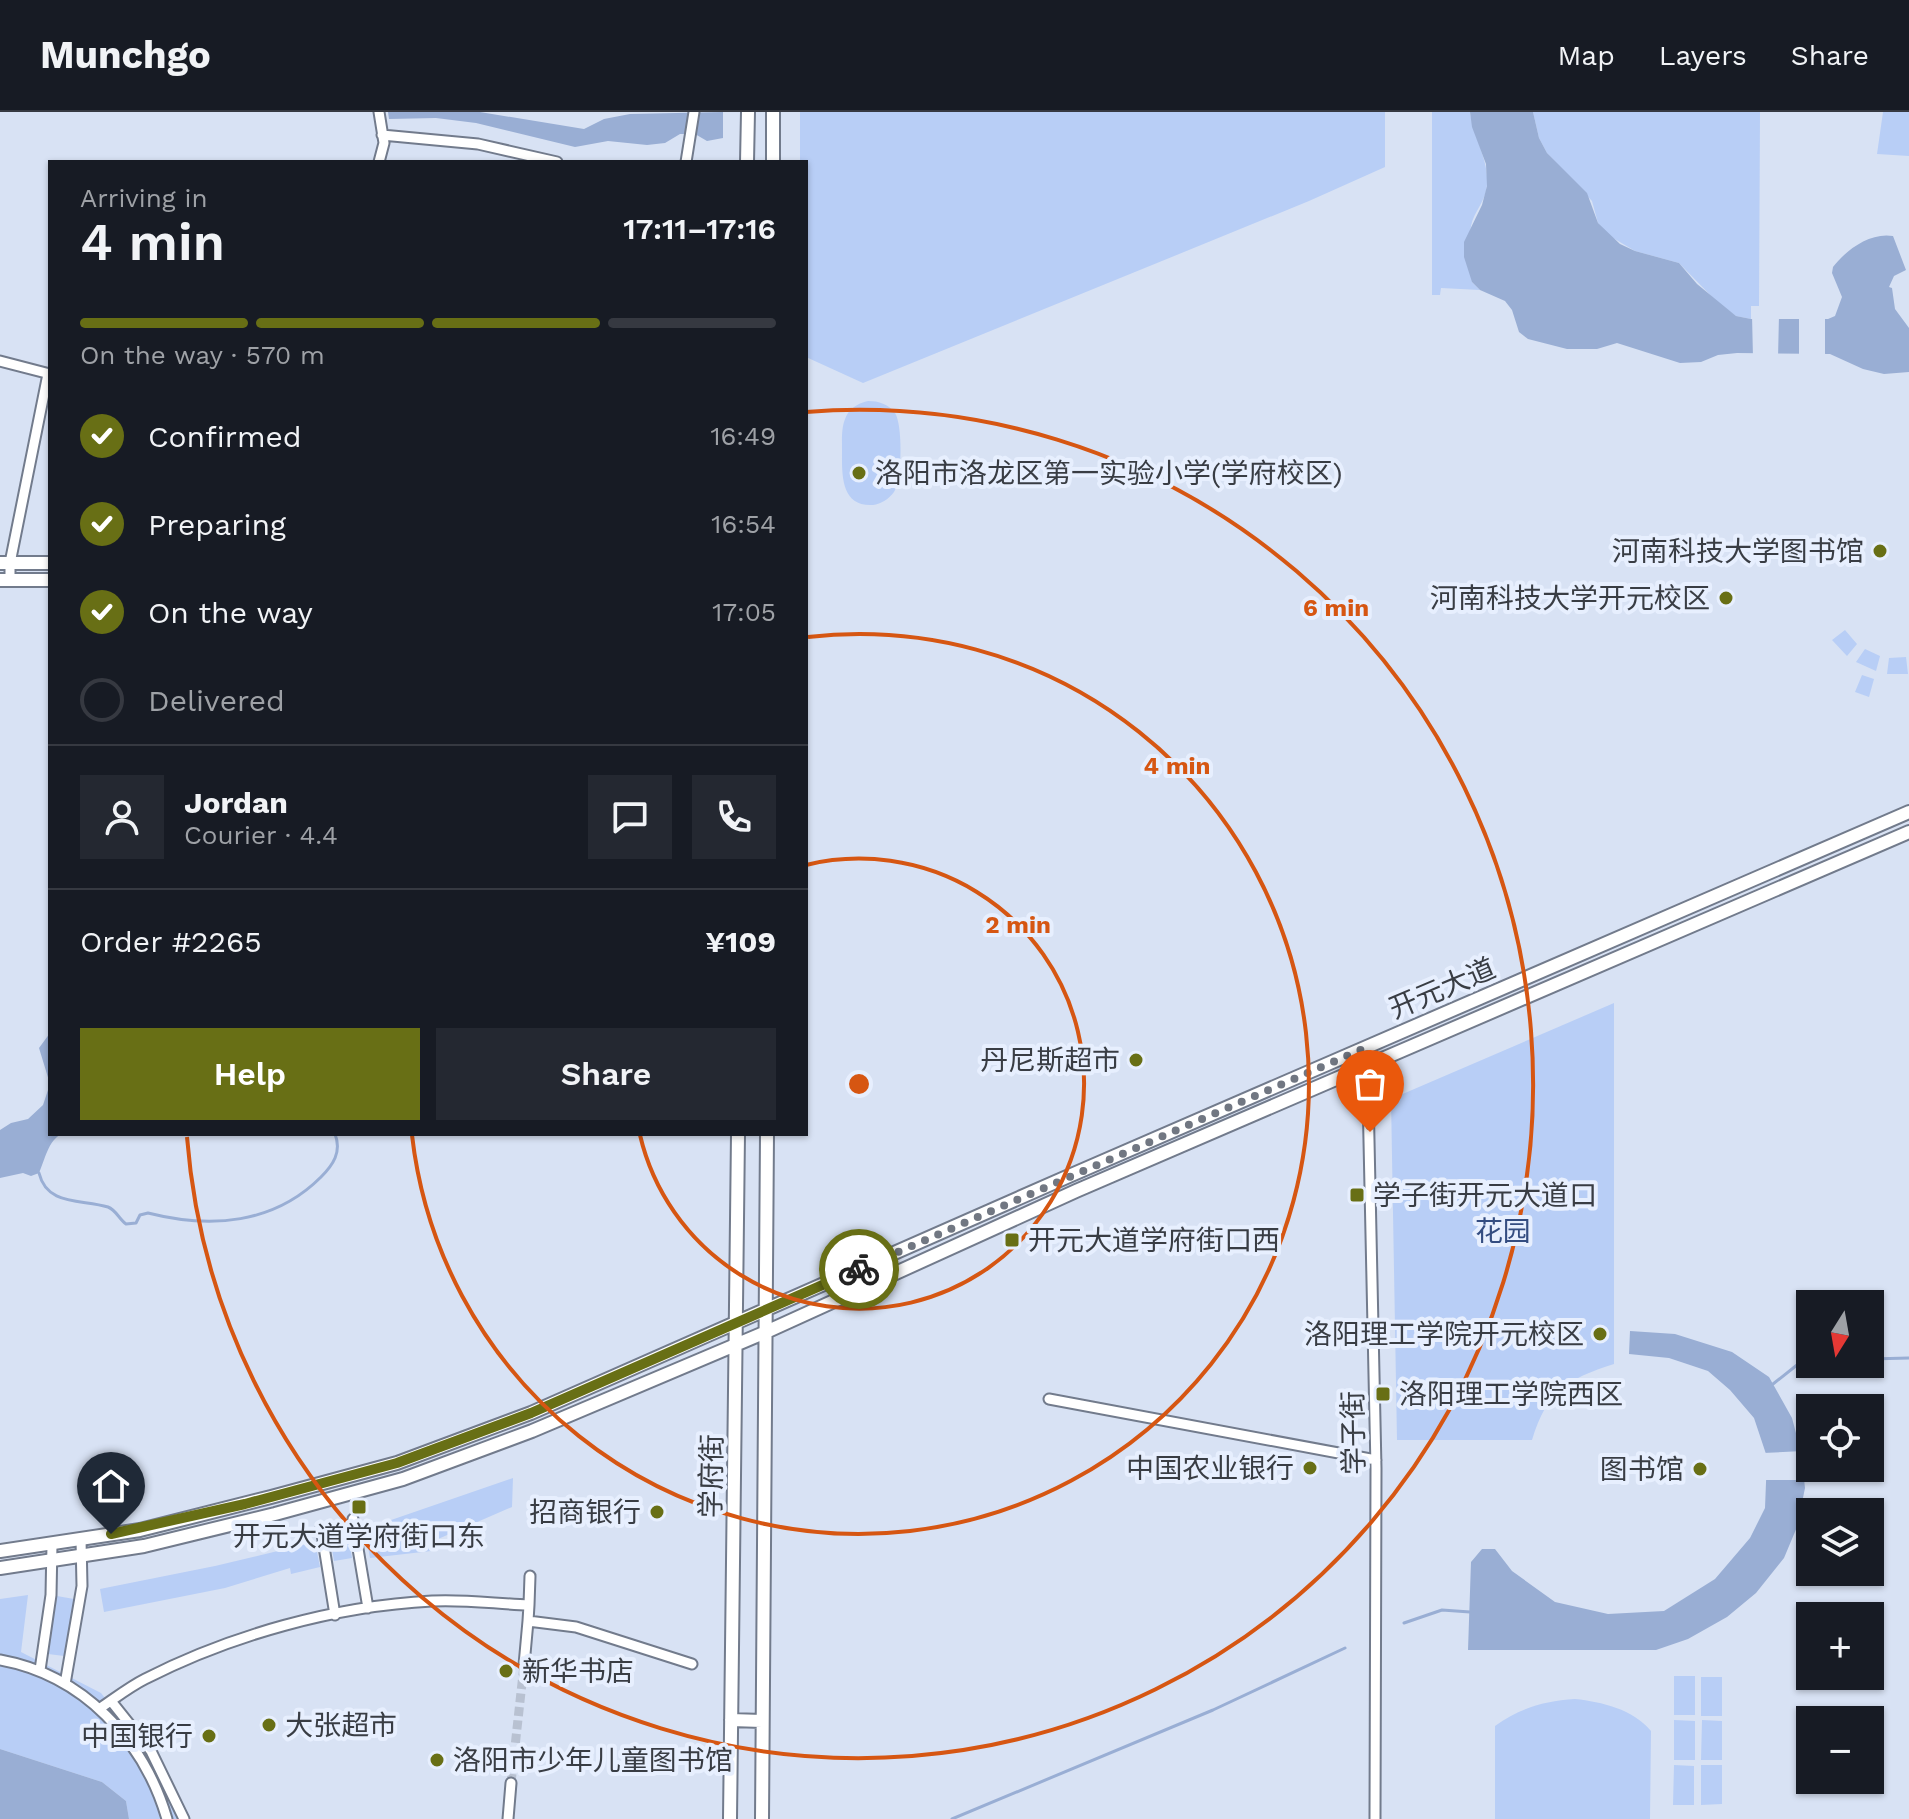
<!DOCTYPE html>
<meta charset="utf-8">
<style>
:root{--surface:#171b24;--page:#242831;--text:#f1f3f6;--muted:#9ea1a6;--line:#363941;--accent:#686f15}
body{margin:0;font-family:"Work Sans","Noto Sans SC",sans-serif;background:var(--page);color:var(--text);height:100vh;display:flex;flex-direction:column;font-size:30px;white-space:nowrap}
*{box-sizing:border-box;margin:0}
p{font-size:26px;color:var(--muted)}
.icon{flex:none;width:44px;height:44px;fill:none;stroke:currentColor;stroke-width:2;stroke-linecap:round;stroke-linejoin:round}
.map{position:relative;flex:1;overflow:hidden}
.panel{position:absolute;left:48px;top:48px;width:760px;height:976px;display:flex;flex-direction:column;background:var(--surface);border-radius:0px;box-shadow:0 2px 6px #0004}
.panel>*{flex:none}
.needle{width:52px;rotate:191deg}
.fabs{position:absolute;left:1796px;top:1178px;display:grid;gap:16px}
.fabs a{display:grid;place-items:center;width:88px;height:88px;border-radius:0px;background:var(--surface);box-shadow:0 2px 6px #0004;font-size:40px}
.pin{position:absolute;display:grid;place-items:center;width:68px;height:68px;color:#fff;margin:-82px -34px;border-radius:50% 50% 50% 0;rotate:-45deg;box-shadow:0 0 8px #0007}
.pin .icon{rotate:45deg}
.courier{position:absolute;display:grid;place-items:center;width:80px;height:80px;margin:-40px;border:6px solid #686f15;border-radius:50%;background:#fff;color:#222;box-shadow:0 2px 10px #0007}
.overview em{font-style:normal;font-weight:600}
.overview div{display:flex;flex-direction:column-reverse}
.overview{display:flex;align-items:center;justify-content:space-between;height:136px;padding:0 32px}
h1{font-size:52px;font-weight:600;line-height:60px}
.bar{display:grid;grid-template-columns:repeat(4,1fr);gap:12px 8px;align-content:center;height:96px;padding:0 32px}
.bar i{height:10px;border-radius:6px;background:var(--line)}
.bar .selected{background:var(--accent)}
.bar p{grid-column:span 4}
.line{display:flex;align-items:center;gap:20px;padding:0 32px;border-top:2px solid var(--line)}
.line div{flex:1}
.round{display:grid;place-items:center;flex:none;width:84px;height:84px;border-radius:0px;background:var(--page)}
ol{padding:0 32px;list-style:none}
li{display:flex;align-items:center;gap:24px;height:88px}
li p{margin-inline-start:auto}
li .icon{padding:8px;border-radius:50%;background:var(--accent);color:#fff;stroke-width:4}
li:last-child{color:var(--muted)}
li i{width:44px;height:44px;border:4px solid var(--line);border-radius:50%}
.button{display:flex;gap:16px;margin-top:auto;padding:16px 32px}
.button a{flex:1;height:92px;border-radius:0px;background:var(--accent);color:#fff;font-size:32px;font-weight:600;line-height:92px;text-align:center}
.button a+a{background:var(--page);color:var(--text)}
header{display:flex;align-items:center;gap:48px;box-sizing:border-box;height:112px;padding:0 40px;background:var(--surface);border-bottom:2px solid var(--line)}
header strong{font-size:38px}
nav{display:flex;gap:44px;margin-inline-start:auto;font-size:28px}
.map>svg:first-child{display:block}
.green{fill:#b8cef6}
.water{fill:#99aed4}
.pier{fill:#d8e2f4}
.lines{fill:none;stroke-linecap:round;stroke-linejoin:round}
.stream{stroke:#99aed4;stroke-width:3}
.minor-tunnel{stroke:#b8c1d1;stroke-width:9;stroke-dasharray:9 4.5;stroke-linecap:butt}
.minor-casing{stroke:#727b8c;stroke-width:13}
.major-casing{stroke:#727b8c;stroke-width:16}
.minor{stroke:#fff;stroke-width:9}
.major{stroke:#fff;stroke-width:12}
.done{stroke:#717782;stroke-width:8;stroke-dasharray:0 14.4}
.route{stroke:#686f15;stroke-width:10}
.ring{fill:none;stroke:#d65612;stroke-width:4}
.poi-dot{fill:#686f15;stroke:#e7effe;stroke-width:3}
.labels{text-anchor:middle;stroke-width:8;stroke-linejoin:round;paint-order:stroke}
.poi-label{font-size:28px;fill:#393d44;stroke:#e7effe;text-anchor:end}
.street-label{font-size:28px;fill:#393d44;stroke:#e7effe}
.park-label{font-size:28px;fill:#344d81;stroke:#e7effe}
.centre{fill:#d65612;stroke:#e7effe;stroke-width:4}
.ring-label{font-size:24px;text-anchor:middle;font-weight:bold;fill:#d65612;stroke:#e7effe;stroke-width:8;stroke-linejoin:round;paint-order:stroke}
</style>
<header>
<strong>Munchgo</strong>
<nav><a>Map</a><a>Layers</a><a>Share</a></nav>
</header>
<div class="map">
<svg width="1909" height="1707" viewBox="0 0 1909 1707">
<rect width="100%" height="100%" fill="#d8e2f4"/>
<!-- green -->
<path class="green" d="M 800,0 L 1385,0 L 1385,55 L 1309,89 L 863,271 L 806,245 L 806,50 L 800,50 Z
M 1432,0 L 1470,0 C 1473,25 1489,47 1487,73 C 1486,89 1474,99 1471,114 C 1468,131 1472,153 1472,170 L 1480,178 L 1441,176 L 1440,183 L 1432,183 Z
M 1533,0 L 1760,0 L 1759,194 L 1751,194 L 1751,207 L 1736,204 L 1719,192 L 1679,151 L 1635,139 L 1608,123 L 1598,111 L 1592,89 L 1547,41 L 1539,26 Z
M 1883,0 L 1909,0 L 1909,44 L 1877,42 Z
M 868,289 C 879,289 888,292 895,301 C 903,313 902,369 894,380 C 889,387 881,392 873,393 C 840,395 842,361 842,338 C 842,325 841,312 848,301 C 853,294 860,291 868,289 Z
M 1840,428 L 1851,439 L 1841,452 L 1828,444 Z
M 1845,518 L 1857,532 L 1847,544 L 1832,528 Z
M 1865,537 L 1880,544 L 1876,559 L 1856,550 Z
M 1906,545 L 1908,562 L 1887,562 L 1889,546 Z
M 1862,563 L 1874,567 L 1869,585 L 1855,580 Z
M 1614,891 L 1614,1252 C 1567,1267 1547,1279 1532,1328 L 1397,1328 L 1391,987 Z
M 513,1366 L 512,1395 L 431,1430 L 431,1439 L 370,1446 L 365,1417 Z
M 348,1422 L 352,1446 L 334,1449 L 330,1425 Z
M 315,1430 L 320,1455 L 291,1462 L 290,1456 L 225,1476 L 104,1500 L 100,1477 L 215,1454 Z
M 28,1483 L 21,1540 L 101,1581 L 149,1642 L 177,1707 L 129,1707 L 126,1689 L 102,1670 L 0,1637 L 0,1487 Z
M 57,1484 L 74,1487 L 64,1544 L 48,1542 Z
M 1674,1564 L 1695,1564 L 1695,1603 L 1674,1603 Z
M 1701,1565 L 1722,1565 L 1722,1604 L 1701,1604 Z
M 1575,1587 C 1602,1590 1633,1597 1651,1619 L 1650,1707 L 1495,1707 L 1495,1614 C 1520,1596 1544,1589 1575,1587 Z
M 1674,1608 L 1695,1609 L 1695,1648 L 1674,1648 Z
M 1702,1608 L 1722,1609 L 1722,1648 L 1701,1648 Z
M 1674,1653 L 1694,1654 L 1694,1693 L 1673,1693 Z
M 1701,1653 L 1722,1653 L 1722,1692 L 1701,1693 Z"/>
<!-- water -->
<path class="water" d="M 388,0 L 480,0 L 584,17 L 604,7 L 630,2 L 723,0 L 723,26 L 707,29 L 695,22 L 680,22 L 665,31 L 647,33 L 608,29 L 575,35 L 476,11 L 436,6 L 389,7 Z
M 1470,0 L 1533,0 L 1539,26 L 1547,41 L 1587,81 L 1598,111 L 1620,132 L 1635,139 L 1679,151 L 1697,172 L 1736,204 L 1751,207 L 1828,207 L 1835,204 L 1842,185 L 1832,161 L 1833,155 C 1846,138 1870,120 1893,124 L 1906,158 L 1894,164 L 1889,175 L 1892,176 L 1895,197 L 1909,216 L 1909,260 L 1884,262 L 1863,257 L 1830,242 L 1737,241 L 1718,243 L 1701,250 L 1680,251 L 1617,231 L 1597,237 L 1567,237 L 1528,227 L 1519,220 L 1512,198 L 1505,189 L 1480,178 L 1472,170 L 1464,145 L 1464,130 L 1482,93 L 1487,74 L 1486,52 L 1472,15 Z
M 50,921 L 50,1022 L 62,1022 C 48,1028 45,1048 39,1061 L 31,1064 L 23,1061 L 0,1066 L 0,1018 L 11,1011 L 28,1007 L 43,993 L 50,972 L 39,936 Z
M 1630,1219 L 1675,1222 L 1732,1240 L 1769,1265 L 1792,1306 L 1801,1340 L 1805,1376 L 1797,1415 L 1784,1446 L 1756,1481 L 1727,1505 L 1688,1527 L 1656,1538 L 1468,1538 L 1471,1450 L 1482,1437 L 1495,1437 L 1512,1459 L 1555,1490 L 1608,1502 L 1664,1499 L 1715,1467 L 1750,1426 L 1765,1396 L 1767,1345 L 1754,1306 L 1730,1278 L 1708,1259 L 1669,1246 L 1629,1242 Z
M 0,1637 L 102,1670 L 126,1689 L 129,1707 L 0,1707 Z"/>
<!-- pier -->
<path class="pier" d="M 1752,203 L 1779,203 L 1778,246 L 1753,246 Z
M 1799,203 L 1825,203 L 1825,246 L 1799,246 Z
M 1803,1339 L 1805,1368 L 1765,1368 L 1763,1341 Z"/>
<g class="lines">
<!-- stream -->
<path class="stream" d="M 39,1061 C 47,1094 81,1087 108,1095 C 116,1098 119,1107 126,1112 L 136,1111 L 140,1103 L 148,1101 C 211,1117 274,1112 321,1065 C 333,1053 342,1040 335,1022
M 1870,1247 L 1909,1246
M 1773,1272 L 1797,1253 L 1810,1248
M 1404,1511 L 1442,1498 L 1470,1500
M 952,1707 L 1213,1598 L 1345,1536"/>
<!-- minor-tunnel -->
<path class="minor-tunnel" d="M 511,1671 L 524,1553"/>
<defs>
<path id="minor" d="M 379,0 L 384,31 L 379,50
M 382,23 L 478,32 L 557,50
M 686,50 L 694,0
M 0,249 L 50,262
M 10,468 L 10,451 L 48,262
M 1367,935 L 1376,1356 L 1375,1707
M 1049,1287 L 1376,1348
M 353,1407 L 368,1496
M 321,1416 L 335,1503
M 529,1493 L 530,1464
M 0,1548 C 83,1563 144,1628 167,1707
M 524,1553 L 528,1509
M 40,1558 L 51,1483 L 52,1432
M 65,1572 L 82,1474 L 81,1427
M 111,1589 L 151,1639 L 184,1707
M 99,1597 C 114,1587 129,1575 145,1567 C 231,1523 335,1494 432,1489 C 464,1487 497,1492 529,1493 L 528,1509 L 576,1515 L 692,1552
M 508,1707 L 511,1671"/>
<path id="major" d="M 747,50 L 748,0
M 773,50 L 773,0
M 0,451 L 50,451
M 0,468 L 50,468
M 0,1439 L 140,1418 L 271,1385 L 397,1351 L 531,1301 L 1069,1064 L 1909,700
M 0,1456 L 144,1434 L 275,1402 L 403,1367 L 532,1319 L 766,1220 L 1076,1079 L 1909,720
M 731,1608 L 762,1609
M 730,1707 L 738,1022
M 762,1707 L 767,1022"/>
</defs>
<!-- minor casing -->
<use href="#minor" class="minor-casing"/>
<!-- major casing -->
<use href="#major" class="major-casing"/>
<!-- minor -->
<use href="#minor" class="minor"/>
<!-- major -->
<use href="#major" class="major"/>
</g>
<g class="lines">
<!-- done -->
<path class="done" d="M 859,1157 L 1367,935 L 1370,1020"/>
<!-- route -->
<path class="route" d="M 111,1422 L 245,1392 L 397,1351 L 531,1301 L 859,1157"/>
</g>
<!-- distance rings -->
<g class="ring">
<path d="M806 753A225 225 0 1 1 640 1023"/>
<path d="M808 525A450 450 0 1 1 412 1023"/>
<path d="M806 300A674 674 0 1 1 187 1025"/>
</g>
<!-- markers -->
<g class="poi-dot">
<circle cx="859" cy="361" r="8"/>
<circle cx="1880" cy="439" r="8"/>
<circle cx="1726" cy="486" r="8"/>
<circle cx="1136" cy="948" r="8"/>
<rect x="1349" y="1075" width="16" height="16" rx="4"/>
<rect x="1004" y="1120" width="16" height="16" rx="4"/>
<circle cx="1600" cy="1222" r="8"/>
<rect x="1375" y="1274" width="16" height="16" rx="4"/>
<circle cx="1310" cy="1356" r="8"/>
<circle cx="1700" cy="1357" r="8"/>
<rect x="351" y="1387" width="16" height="16" rx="4"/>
<circle cx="657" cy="1400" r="8"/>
<circle cx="506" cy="1559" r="8"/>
<circle cx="269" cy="1613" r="8"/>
<circle cx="209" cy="1624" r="8"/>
<circle cx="437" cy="1648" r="8"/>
</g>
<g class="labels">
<!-- poi labels -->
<g class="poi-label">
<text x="875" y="371" text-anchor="start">洛阳市洛龙区第一实验小学(学府校区)</text>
<text x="1864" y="449">河南科技大学图书馆</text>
<text x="1710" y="496">河南科技大学开元校区</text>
<text x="1120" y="958">丹尼斯超市</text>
<text x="1373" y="1093" text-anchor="start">学子街开元大道口</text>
<text x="1028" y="1138" text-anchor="start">开元大道学府街口西</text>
<text x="1584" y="1232">洛阳理工学院开元校区</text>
<text x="1399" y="1292" text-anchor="start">洛阳理工学院西区</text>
<text x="1294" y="1366">中国农业银行</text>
<text x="1684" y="1367">图书馆</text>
<text x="641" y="1410">招商银行</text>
<text x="359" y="1434" text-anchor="middle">开元大道学府街口东</text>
<text x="522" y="1569" text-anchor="start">新华书店</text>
<text x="285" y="1623" text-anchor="start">大张超市</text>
<text x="193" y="1634">中国银行</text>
<text x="453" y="1658" text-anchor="start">洛阳市少年儿童图书馆</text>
</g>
<!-- street labels -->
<g class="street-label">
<text transform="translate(1442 876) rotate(-23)" y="10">开元大道</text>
<text transform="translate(1353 1321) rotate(-91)" y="10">学子街</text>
<text transform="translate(711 1364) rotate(-89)" y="10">学府街</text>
</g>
<!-- park labels -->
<g class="park-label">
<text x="1503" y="1129">花园</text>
</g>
</g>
<circle cx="859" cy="972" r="12" class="centre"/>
<g class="ring-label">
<text x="1336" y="504">6 min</text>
<text x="1177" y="662">4 min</text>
<text x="1018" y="821">2 min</text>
</g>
</svg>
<div class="fabs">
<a><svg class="needle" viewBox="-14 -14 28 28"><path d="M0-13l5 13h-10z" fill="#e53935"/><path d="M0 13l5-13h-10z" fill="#9ea1a6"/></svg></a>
<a><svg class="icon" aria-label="locate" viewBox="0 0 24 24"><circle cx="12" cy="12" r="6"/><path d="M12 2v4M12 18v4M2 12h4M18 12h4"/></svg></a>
<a><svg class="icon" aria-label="layers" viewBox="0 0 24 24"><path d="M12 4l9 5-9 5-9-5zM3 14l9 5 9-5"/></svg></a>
<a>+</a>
<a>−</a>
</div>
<div class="pin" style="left:1370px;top:1020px;background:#ea580c"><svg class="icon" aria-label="bag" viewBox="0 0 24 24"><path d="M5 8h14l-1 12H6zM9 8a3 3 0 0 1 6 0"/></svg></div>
<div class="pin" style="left:111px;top:1422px;background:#1f2937"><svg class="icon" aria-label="home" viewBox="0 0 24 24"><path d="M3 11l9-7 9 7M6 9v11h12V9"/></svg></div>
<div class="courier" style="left:859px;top:1157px"><svg class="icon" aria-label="bike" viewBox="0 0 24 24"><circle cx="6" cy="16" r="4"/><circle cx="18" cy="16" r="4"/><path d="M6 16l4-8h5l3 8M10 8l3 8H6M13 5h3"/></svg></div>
<section class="panel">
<div class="overview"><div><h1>4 min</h1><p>Arriving in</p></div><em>17:11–17:16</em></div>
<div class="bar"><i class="selected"></i><i class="selected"></i><i class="selected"></i><i></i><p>On the way · 570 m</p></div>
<ol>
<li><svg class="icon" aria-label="check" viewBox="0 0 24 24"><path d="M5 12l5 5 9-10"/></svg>Confirmed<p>16:49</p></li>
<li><svg class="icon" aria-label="check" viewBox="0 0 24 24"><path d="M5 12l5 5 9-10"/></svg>Preparing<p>16:54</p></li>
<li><svg class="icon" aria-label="check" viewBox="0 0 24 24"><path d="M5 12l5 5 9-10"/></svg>On the way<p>17:05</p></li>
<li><i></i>Delivered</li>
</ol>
<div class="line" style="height:144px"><a class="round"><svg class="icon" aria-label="person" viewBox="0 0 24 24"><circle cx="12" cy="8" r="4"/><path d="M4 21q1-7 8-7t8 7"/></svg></a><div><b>Jordan</b><p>Courier · 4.4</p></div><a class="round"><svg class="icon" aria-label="chat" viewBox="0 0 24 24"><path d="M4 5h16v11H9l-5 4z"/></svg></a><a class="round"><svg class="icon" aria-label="phone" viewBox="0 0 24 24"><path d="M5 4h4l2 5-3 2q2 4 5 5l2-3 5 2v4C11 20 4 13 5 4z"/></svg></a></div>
<div class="line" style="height:104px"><div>Order #2265</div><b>¥109</b></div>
<div class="button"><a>Help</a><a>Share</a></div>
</section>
</div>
